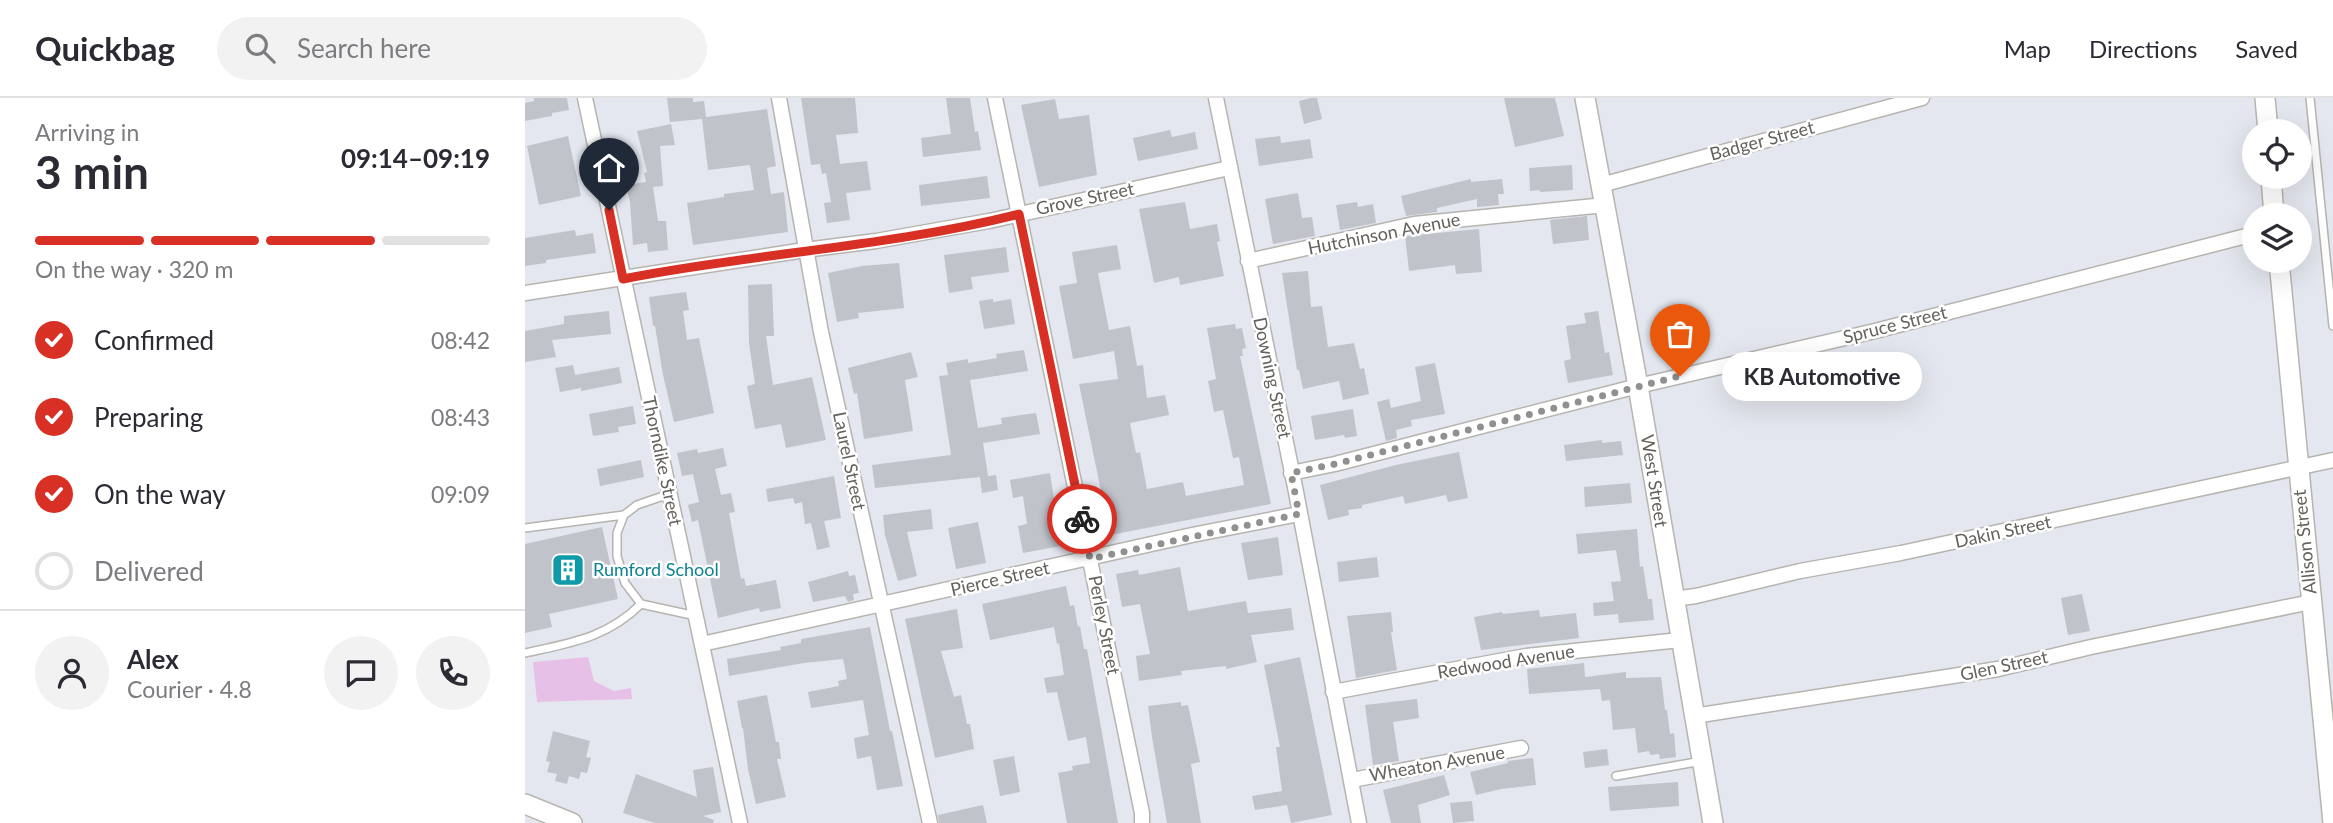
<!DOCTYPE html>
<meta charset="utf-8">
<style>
:root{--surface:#fff;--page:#f2f2f3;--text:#2b2b33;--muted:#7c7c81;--line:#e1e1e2;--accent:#d93025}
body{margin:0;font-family:Lato,sans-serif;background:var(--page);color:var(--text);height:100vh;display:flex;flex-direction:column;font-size:26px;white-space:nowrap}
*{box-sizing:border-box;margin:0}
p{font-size:23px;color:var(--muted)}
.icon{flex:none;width:38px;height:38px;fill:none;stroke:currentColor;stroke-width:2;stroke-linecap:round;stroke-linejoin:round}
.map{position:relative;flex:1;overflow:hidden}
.panel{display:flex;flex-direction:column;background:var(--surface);width:525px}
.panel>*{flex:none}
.tools{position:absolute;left:1717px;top:21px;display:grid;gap:14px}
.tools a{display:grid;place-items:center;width:70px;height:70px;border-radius:50%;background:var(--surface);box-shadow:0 7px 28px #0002;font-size:35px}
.pin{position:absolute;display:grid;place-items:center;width:60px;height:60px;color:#fff;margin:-72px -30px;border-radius:50% 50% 50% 0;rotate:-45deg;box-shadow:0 0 7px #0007}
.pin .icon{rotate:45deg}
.courier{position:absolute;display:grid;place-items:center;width:70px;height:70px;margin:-35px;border:5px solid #d93025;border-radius:50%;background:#fff;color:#222;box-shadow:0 2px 9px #0007}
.bubble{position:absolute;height:49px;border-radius:24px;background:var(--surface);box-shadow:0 7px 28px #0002;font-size:23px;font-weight:700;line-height:49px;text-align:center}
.summary em{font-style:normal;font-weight:700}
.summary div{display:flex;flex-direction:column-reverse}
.summary{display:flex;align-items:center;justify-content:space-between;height:119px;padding:0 35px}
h1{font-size:46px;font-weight:700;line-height:52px}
.bar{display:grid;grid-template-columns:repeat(4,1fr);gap:10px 7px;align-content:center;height:84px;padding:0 35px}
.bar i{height:9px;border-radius:5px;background:var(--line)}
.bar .on{background:var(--accent)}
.bar p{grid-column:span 4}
.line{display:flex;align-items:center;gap:18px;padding:0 35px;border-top:2px solid var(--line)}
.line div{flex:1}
.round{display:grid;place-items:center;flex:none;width:74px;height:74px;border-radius:37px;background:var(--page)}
ol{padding:0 35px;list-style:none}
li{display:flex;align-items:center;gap:21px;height:77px}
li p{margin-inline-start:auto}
li .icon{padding:7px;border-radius:50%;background:var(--accent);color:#fff;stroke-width:4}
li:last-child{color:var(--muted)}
li i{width:38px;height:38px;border:4px solid var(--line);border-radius:50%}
header{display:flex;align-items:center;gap:42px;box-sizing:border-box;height:98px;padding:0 35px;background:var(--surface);border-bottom:2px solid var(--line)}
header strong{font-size:33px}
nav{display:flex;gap:38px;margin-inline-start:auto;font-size:24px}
.search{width:490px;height:63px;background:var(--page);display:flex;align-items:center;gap:18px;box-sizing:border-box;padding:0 24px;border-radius:38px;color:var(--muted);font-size:26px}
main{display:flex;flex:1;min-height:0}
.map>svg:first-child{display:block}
.green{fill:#e7c0e8}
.building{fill:#c0c3ca}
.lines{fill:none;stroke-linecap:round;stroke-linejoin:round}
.lane-casing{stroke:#b7b4b0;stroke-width:10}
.street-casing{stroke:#b7b4b0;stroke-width:17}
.secondary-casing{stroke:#b8b4ae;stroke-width:22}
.lane{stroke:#fff;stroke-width:7}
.street{stroke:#fff;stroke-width:14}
.secondary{stroke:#fff;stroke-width:19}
.done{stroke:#91908f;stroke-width:7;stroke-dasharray:0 12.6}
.route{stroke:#d93025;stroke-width:9}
.labels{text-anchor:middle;stroke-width:5;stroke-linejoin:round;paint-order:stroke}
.street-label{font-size:18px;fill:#65615c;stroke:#fff}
.culture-label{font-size:18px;fill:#0d838f;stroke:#fff;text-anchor:start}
</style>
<header>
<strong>Quickbag</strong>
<div class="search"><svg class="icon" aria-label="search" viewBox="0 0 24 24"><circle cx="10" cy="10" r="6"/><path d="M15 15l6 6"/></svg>Search here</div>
<nav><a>Map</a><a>Directions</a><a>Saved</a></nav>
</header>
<main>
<section class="panel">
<div class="summary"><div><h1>3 min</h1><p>Arriving in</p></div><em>09:14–09:19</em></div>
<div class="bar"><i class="on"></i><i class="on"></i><i class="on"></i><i></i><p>On the way · 320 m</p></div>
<ol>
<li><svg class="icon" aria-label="check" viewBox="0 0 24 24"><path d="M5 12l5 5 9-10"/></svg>Confirmed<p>08:42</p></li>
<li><svg class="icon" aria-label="check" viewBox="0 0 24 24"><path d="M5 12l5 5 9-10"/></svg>Preparing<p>08:43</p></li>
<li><svg class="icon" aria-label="check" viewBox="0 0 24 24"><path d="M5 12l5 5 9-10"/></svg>On the way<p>09:09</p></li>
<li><i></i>Delivered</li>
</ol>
<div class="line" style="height:126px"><a class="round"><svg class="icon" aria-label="person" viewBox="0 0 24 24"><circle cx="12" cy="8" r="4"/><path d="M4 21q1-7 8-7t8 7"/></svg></a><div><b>Alex</b><p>Courier · 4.8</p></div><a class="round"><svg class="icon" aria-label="chat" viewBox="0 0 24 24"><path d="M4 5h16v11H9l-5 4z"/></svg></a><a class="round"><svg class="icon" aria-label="phone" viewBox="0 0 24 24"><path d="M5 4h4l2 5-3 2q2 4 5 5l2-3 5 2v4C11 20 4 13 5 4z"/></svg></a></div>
</section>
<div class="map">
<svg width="1808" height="725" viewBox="0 0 1808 725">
<rect width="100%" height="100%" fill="#e4e7ef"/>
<!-- green -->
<path class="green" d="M 63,559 L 69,583 L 89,593 L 106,590 L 107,601 L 12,604 L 8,564 Z"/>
<!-- building -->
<path class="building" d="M 9,0 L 42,0 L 44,12 L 27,15 L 27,18 L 0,23 L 0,5 L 9,3 Z
M 142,0 L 168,0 L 168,4 L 179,3 L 181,19 L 242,11 L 251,68 L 242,70 L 246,96 L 259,94 L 263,134 L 168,147 L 162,105 L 199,99 L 199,96 L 229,92 L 225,67 L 183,72 L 177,21 L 145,24 Z
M 276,0 L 330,0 L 333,35 L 311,37 L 315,66 L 342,63 L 346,92 L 321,95 L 325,122 L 302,125 L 299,105 L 306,104 L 301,75 L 297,76 L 295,66 L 286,67 Z
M 421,0 L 445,0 L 450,34 L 453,33 L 456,52 L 398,59 L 396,40 L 426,36 Z
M 786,0 L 792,0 L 797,21 L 779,26 L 774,3 Z
M 979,0 L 1030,0 L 1039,38 L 990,49 Z
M 530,1 L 534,21 L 564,17 L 572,77 L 514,89 L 496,7 Z
M 146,26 L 150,47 L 135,48 L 138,88 L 128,89 L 133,123 L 141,123 L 143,152 L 123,154 L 122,145 L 108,147 L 105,104 L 101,87 L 121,84 L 119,75 L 122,74 L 112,33 Z
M 645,32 L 647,39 L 670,34 L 673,51 L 613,63 L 608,40 Z
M 43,38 L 56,98 L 14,107 L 2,48 Z
M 755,38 L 756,45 L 785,41 L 788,60 L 734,68 L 730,41 Z
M 1047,67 L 1048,92 L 1015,94 L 1015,92 L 1005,93 L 1004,70 Z
M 462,78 L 465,100 L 396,108 L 394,87 Z
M 946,81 L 946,84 L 977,81 L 979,96 L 973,96 L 974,107 L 952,109 L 952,101 L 912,110 L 912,114 L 881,118 L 876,98 Z
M 773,95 L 777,120 L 787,119 L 790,138 L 748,146 L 740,101 Z
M 660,104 L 665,131 L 692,126 L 695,143 L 692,144 L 699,178 L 655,187 L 654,179 L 629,185 L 614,111 Z
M 832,104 L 833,109 L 848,106 L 851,125 L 815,132 L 811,107 Z
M 1062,118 L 1064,142 L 1028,146 L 1025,122 Z
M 954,131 L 957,174 L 931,176 L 930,167 L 884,173 L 880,138 Z
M 50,132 L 51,138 L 68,135 L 71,155 L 21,162 L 21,165 L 0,168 L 0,140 Z
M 592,147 L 596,171 L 573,175 L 584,232 L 605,228 L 612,268 L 618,267 L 622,300 L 640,297 L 644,317 L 605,325 L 611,355 L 615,354 L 622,391 L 658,384 L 661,398 L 719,387 L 714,359 L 708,360 L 698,312 L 689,314 L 683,283 L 691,281 L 682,230 L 710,226 L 711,231 L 717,230 L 721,250 L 717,251 L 718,258 L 715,258 L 746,406 L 585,437 L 554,286 L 593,281 L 589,253 L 548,261 L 534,188 L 552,185 L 547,154 Z
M 481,149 L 484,174 L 446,179 L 448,191 L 424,195 L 419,157 Z
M 374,165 L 379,210 L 333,215 L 334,220 L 312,224 L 303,175 L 337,168 Z
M 783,173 L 786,209 L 797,208 L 803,249 L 829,245 L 835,271 L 839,270 L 844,296 L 818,302 L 814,283 L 778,291 L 774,272 L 772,272 L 757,175 Z
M 247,186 L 249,238 L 241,238 L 248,287 L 287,279 L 301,342 L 261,350 L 256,326 L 230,331 L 222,288 L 230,286 L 224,245 L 223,187 Z
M 161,194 L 164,212 L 158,213 L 162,242 L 174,240 L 189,315 L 149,324 L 138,277 L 130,228 L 128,228 L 124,199 Z
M 468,201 L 468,204 L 486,201 L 490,226 L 459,231 L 454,203 Z
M 84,213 L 86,236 L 27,242 L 31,259 L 0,264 L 0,233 L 39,226 L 39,218 Z
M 1073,213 L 1080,255 L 1084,254 L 1088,277 L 1043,285 L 1039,263 L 1046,261 L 1041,228 L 1061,225 L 1059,215 Z
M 499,252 L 503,273 L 445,282 L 453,330 L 477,326 L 476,320 L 511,315 L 515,336 L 458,345 L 463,378 L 471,377 L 473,392 L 457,395 L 455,379 L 350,390 L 347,367 L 426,357 L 414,278 L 423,277 L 421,265 L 443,261 L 443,265 L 472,260 L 471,256 Z
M 386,254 L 393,279 L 380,282 L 388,333 L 339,341 L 332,295 L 329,296 L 323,270 Z
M 910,265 L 920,316 L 886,322 L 887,328 L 871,332 L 872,340 L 861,343 L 852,304 L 864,301 L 866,310 L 896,303 L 890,269 Z
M 48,267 L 50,277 L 94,269 L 97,285 L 56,293 L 56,290 L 35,294 L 30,270 Z
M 108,308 L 111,326 L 93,329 L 94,334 L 68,338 L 64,316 Z
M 828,311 L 832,338 L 820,340 L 819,337 L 790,342 L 786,318 Z
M 1077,342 L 1077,345 L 1096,343 L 1098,357 L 1041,363 L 1039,347 Z
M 198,350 L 202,368 L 190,371 L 196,397 L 206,395 L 210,414 L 204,415 L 216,481 L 219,480 L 221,488 L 251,482 L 256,510 L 235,514 L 234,510 L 193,520 L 173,422 L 167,424 L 163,407 L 174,404 L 168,376 L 157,378 L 152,355 L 172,351 L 173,355 Z
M 934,354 L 943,400 L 923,404 L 921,397 L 880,406 L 878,398 L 837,407 L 837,410 L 823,412 L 824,417 L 803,422 L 795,387 L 871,367 Z
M 116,362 L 119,379 L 75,388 L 72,371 Z
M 525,375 L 532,421 L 535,420 L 541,447 L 498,455 L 493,428 L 502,426 L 498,398 L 488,400 L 485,382 Z
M 309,378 L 316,420 L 299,423 L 305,449 L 292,452 L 286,425 L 280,426 L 277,404 L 270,406 L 268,400 L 243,404 L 241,391 Z
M 1105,385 L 1107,405 L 1060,409 L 1059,389 Z
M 406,411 L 408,431 L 382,434 L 392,478 L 373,483 L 360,437 L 358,417 Z
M 453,424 L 461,465 L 431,471 L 423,430 Z
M 77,429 L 93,501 L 24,516 L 27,529 L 0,535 L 0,446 Z
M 1112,431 L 1115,469 L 1118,468 L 1123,501 L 1127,501 L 1129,522 L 1094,525 L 1093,516 L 1069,518 L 1068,505 L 1089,503 L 1086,484 L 1096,483 L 1091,452 L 1053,456 L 1051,436 Z
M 753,439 L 758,477 L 723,482 L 716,445 Z
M 852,459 L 854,479 L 814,484 L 812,464 Z
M 655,469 L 663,513 L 721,503 L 723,515 L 766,510 L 769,532 L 726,537 L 732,564 L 701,571 L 701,568 L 656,573 L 657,577 L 614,583 L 611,558 L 625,556 L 615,506 L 597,509 L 591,476 L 613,472 L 614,477 Z
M 323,473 L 324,478 L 330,477 L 334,495 L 328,496 L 329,502 L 323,504 L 320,498 L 288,504 L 283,484 Z
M 541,488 L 545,508 L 549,507 L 553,529 L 555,528 L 559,551 L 562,551 L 593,725 L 542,725 L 533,675 L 548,672 L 547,668 L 565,665 L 561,639 L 543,643 L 532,594 L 522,595 L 519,580 L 539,577 L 534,545 L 532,546 L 529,529 L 465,542 L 457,506 Z
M 1557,496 L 1565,533 L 1543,537 L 1536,500 Z
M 432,511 L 438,550 L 416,553 L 429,599 L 436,597 L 442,626 L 445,626 L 449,651 L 410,660 L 380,521 Z
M 1014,512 L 1015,519 L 1051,515 L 1054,540 L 956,552 L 949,519 L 977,514 L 978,516 Z
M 866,514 L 868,534 L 866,534 L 872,572 L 831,580 L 822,518 Z
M 345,529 L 365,633 L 367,633 L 378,688 L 352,692 L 346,658 L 332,661 L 329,640 L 344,637 L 338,602 L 286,610 L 283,594 L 314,588 L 313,583 L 322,581 L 318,561 L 279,565 L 204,578 L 202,561 L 256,552 L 255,549 L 276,545 L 276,541 Z
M 775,559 L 807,717 L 766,725 L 762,707 L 730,712 L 727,698 L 757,693 L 751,649 L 755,649 L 739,567 Z
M 1059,565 L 1060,579 L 1101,574 L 1101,580 L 1136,579 L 1140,612 L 1142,612 L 1145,636 L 1149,635 L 1151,659 L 1135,661 L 1134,656 L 1125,657 L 1124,653 L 1113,655 L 1110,630 L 1088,632 L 1085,602 L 1077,603 L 1075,591 L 1004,596 L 1002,571 Z
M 242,597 L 251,644 L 254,644 L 256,661 L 252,661 L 261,699 L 231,706 L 223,671 L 218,630 L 217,630 L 212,603 Z
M 892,601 L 894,620 L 868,624 L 874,663 L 848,667 L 840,607 Z
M 656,604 L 656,608 L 663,607 L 675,664 L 666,666 L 676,725 L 642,725 L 627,639 L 623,608 Z
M 28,633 L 65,643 L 61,659 L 66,660 L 62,675 L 56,674 L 54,681 L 44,678 L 42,686 L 30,683 L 32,676 L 22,674 L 25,664 L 21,663 Z
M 1082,651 L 1084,667 L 1060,670 L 1058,654 Z
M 489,658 L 495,694 L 475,698 L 468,662 Z
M 1008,660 L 1011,687 L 976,691 L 951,697 L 945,674 L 983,665 L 983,663 Z
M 188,669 L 196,714 L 178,718 L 189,722 L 188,725 L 130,725 L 98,715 L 111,676 L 172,699 L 168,672 Z
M 919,677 L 925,697 L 893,707 L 896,725 L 866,725 L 858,692 Z
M 1153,684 L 1154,708 L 1085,713 L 1083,689 Z
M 947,703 L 949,723 L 928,725 L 925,705 Z
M 458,707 L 462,725 L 414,725 L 413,717 Z"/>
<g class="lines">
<defs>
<path id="lane" d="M 1785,0 L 1808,228
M 99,417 L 92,435 L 92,458 L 100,485 L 116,506 L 171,518
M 0,430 L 99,417 L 112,407 L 144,396
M 0,555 C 45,545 82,540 116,506
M 1091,678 L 1177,663"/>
<path id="street" d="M 60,0 L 215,725
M 254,0 L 296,234 L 405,725
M 470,0 L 617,715 L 617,725
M 691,0 L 771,394 L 834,725
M 1076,87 L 1397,0
M 723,163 L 889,126 L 1080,107
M 0,195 L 280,152 L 351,143 L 464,123 L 704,70
M 766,375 L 810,366 L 1113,288 L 1350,233 L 1729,136
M 1148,501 L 1171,498 L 1275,473 L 1376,455 L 1808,362
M 177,546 L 667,437 L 774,416
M 808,594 L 1001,558 L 1155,542
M 1169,618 L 1473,571 L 1566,549 L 1786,504
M 827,682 L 996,650"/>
<path id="secondary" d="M 1060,0 L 1113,288 L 1188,725
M 1740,0 L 1743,33
M 1746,79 L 1749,117
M 1754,163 L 1808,725
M 0,706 L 47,725"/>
</defs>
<!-- lane casing -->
<use href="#lane" class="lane-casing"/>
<!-- street casing -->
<use href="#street" class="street-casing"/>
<!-- secondary casing -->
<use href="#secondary" class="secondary-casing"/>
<!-- lane -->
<use href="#lane" class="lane"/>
<!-- street -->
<use href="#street" class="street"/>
<!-- secondary -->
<use href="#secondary" class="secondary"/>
</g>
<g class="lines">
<!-- done -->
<path class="done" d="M 557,421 L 565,461 L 774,416 L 766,375 L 810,366 L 1155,278"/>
<!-- route -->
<path class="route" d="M 84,112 L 98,181 C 229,155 364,149 494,116 L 557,421"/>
</g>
<!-- icons -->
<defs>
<symbol id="building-square" viewBox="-11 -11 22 22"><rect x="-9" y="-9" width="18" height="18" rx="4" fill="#0f9aa8" stroke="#fff"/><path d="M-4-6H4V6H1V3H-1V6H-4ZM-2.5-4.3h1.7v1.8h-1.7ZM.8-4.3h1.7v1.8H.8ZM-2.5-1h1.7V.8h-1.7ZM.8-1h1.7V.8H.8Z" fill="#fff"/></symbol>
</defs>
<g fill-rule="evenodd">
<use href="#building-square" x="24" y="453" width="38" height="38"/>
</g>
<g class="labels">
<!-- street labels -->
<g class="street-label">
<text transform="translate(1237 43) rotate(-15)" y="6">Badger Street</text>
<text transform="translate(560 101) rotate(-12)" y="6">Grove Street</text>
<text transform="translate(859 136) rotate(-11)" y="6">Hutchinson Avenue</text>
<text transform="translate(1370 227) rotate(-14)" y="6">Spruce Street</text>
<text transform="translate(747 280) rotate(78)" y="6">Downing Street</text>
<text transform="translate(137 363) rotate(78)" y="6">Thorndike Street</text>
<text transform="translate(324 363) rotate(78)" y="6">Laurel Street</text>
<text transform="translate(1129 383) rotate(81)" y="6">West Street</text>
<text transform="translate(1478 434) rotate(-12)" y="6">Dakin Street</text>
<text transform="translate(1780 444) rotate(-96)" y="6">Allison Street</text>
<text transform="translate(475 481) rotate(-13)" y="6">Pierce Street</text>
<text transform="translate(579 527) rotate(79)" y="6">Perley Street</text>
<text transform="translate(981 564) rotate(-9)" y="6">Redwood Avenue</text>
<text transform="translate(1479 568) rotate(-12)" y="6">Glen Street</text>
<text transform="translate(912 666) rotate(-10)" y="6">Wheaton Avenue</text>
</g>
<!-- culture labels -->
<g class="culture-label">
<text x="68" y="478">Rumford School</text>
</g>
</g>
</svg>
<div class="tools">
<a><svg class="icon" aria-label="locate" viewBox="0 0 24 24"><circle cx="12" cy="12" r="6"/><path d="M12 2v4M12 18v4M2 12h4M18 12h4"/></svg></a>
<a><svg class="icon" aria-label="layers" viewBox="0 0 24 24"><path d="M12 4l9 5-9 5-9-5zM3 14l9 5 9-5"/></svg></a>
</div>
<div class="pin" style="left:1155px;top:278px;background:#ea580c"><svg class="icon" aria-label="bag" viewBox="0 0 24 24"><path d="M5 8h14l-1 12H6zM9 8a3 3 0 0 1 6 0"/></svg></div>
<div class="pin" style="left:84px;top:112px;background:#1f2937"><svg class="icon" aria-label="home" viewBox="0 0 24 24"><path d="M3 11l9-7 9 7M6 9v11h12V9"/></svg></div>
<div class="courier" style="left:557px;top:421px"><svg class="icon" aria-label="bike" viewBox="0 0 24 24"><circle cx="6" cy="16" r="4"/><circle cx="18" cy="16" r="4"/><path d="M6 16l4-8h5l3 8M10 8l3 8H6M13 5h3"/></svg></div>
<div class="bubble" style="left:1197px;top:254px;width:200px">KB Automotive</div>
</div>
</main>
